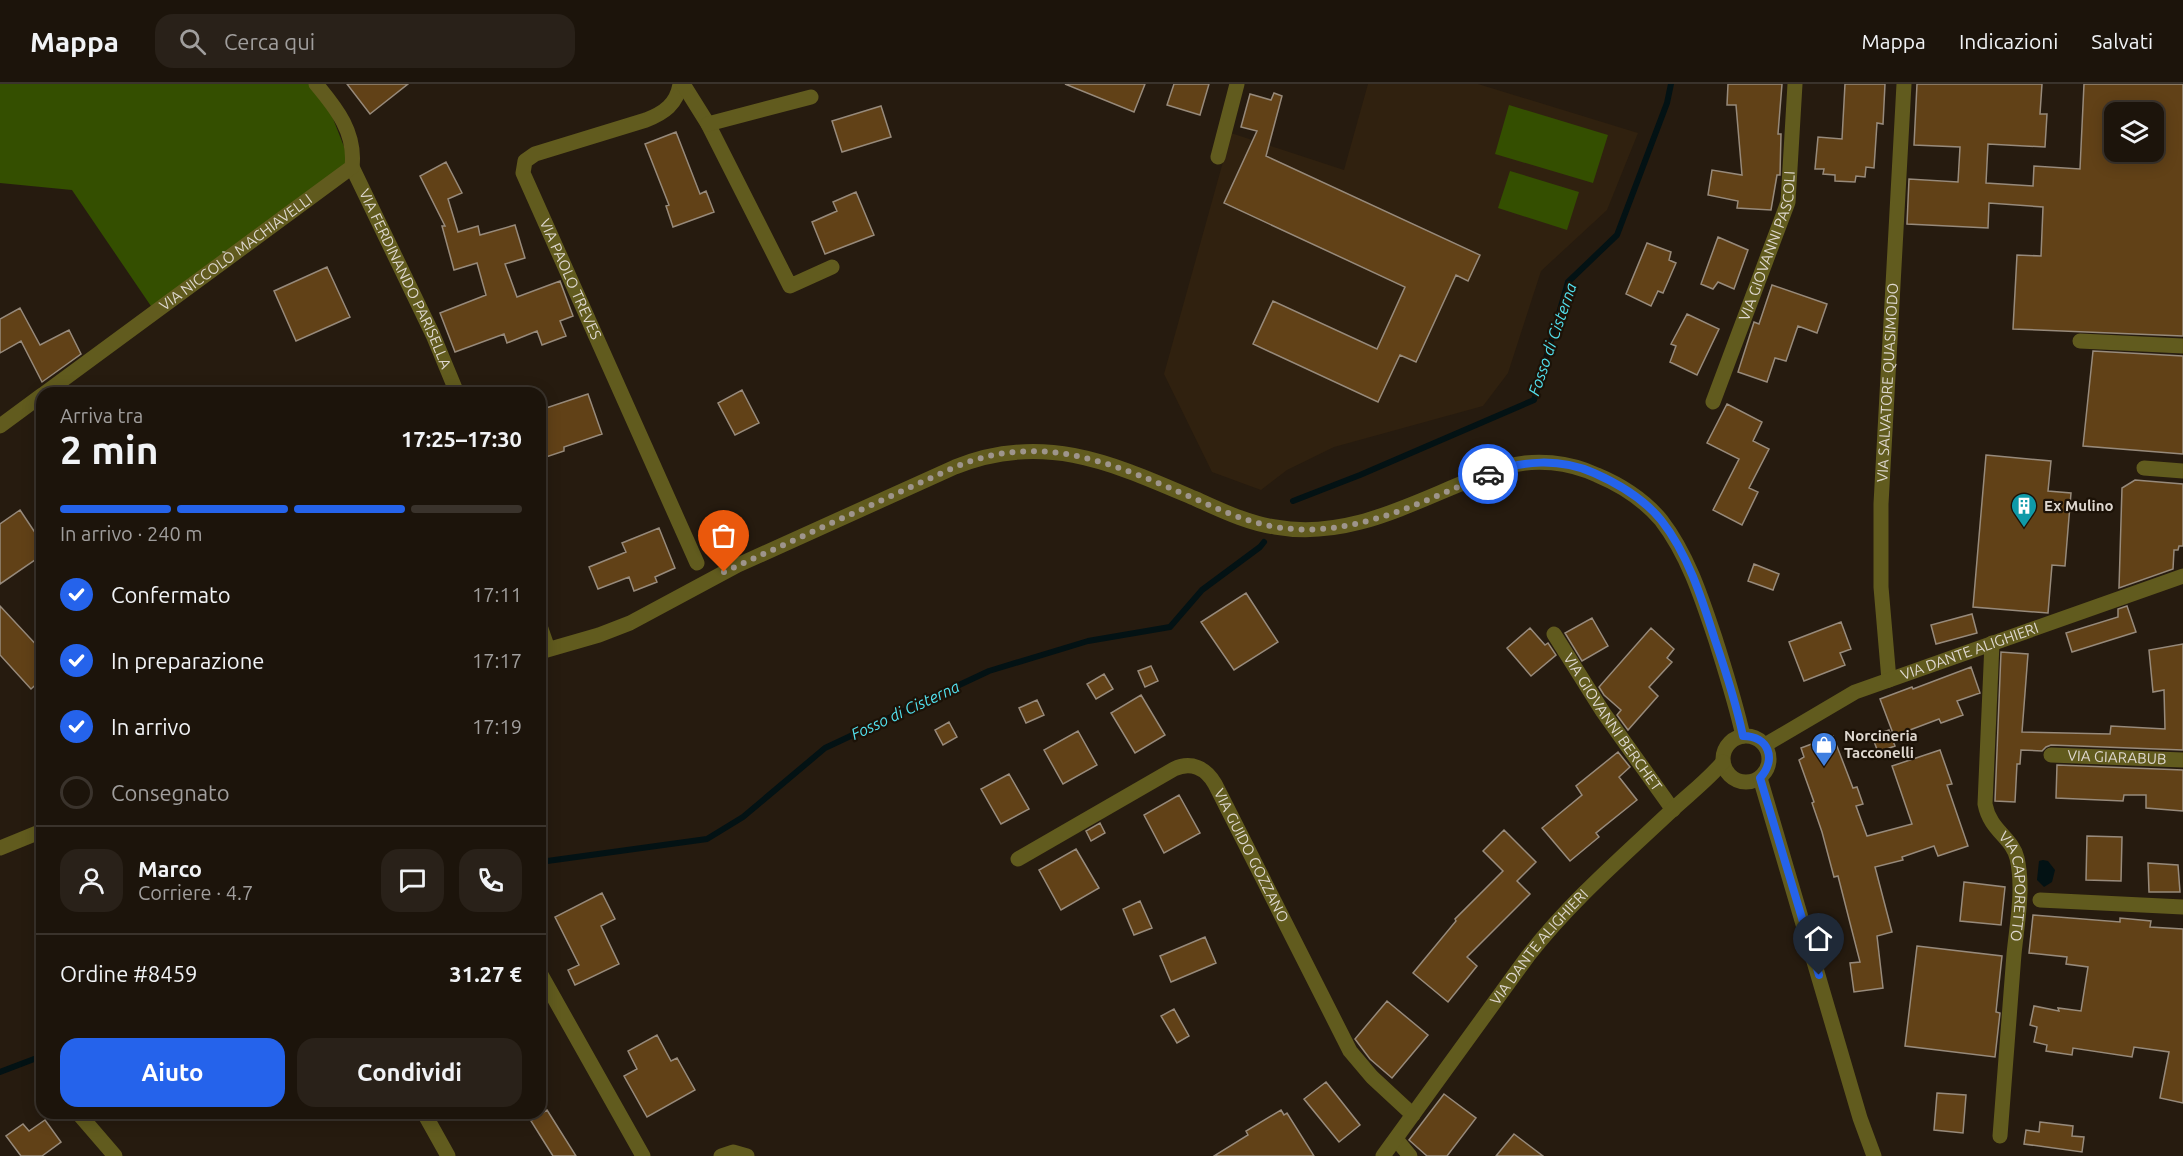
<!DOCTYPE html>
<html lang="it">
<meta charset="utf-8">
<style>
:root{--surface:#1c140b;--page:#292119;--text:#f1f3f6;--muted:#a09e9d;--line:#3a332c;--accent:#2563eb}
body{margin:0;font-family:Ubuntu,sans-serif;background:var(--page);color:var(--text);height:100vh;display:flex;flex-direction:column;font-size:22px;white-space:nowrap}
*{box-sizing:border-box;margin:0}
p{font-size:20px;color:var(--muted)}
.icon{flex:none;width:33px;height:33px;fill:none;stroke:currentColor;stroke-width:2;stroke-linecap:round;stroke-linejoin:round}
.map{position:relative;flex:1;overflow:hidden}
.drawer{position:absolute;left:36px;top:303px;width:510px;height:732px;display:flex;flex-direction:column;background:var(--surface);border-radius:18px;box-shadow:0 3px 15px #0003,0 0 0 2px var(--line)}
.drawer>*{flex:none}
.fabs{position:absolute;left:2104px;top:18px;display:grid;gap:12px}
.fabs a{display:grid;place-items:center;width:60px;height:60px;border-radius:12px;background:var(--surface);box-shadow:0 3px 15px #0003,0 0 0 2px var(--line);font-size:30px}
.pin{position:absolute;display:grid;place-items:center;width:51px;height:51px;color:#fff;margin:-62px -26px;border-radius:50% 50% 50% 0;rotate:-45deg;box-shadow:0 0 6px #0007}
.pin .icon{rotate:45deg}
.courier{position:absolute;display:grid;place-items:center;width:60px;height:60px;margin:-30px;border:4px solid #2563eb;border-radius:50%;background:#fff;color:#222;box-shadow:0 2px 8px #0007}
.overview em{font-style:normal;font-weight:600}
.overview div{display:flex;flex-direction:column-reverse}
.overview{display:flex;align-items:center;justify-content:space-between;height:102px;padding:0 24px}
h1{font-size:39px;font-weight:600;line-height:45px}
.bar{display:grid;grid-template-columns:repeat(4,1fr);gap:9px 6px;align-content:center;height:72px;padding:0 24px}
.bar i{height:8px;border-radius:4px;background:var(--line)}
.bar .current{background:var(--accent)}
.bar p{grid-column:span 4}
.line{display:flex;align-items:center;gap:15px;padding:0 24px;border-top:2px solid var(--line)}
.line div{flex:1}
.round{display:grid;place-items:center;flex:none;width:63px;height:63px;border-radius:18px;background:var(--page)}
ol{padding:0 24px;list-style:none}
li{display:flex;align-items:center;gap:18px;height:66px}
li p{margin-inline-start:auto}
li .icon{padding:6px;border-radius:50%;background:var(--accent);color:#fff;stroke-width:4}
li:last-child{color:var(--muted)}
li i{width:33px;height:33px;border:3px solid var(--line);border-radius:50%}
.primary-button{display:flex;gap:12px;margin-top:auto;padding:12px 24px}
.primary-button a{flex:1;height:69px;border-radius:18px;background:var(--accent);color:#fff;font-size:24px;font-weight:600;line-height:69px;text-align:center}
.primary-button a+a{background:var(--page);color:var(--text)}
header{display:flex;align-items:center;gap:36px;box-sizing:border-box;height:84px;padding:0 30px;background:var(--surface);border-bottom:2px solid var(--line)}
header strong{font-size:28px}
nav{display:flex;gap:33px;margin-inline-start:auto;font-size:21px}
.search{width:420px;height:54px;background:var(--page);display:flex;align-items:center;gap:15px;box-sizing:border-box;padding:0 21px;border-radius:18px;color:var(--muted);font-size:22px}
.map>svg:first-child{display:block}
.built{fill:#30210f}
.green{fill:#344f00}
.water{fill:#031214}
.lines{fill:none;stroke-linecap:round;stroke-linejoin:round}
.stream{stroke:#031214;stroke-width:6}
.building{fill:#614117;stroke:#978a7b;stroke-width:1.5;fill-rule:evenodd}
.minor{stroke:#615b1e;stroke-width:15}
.done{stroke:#9e958c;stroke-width:6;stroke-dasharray:0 10.8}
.route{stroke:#2563eb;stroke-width:8}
.labels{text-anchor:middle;stroke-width:4.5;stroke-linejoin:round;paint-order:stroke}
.street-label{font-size:15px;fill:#ded7cf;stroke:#1c1207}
.poi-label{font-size:15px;font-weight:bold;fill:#ded7cf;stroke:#1c1207;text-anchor:start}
.water-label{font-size:16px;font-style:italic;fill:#52e0ee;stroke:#1c1207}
</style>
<header>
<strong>Mappa</strong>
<div class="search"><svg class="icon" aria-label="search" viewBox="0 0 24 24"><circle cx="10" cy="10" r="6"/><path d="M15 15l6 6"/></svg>Cerca qui</div>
<nav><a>Mappa</a><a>Indicazioni</a><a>Salvati</a></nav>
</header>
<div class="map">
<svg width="2183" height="1072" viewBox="0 0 2183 1072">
<rect width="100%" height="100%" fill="#261b0f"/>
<!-- built -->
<path class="built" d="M 1368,0 L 1478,0 L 1638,49 L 1607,126 L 1541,187 L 1508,289 L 1483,322 L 1334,363 L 1287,386 L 1261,406 L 1212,388 L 1164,290 L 1231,49 L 1344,86 Z"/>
<!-- green -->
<path class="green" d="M 0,0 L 316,0 L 323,9 L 352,83 L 155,228 L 72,106 L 0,99 Z
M 1509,21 L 1608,51 L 1593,99 L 1495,70 Z
M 1510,87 L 1579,108 L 1567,146 L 1498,124 Z"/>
<!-- water -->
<path class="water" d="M 2043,776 L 2048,777 L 2055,786 L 2052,798 L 2044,803 L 2037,796 L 2039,777 Z"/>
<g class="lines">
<!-- stream -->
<path class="stream" d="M 1293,417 L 1360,391 L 1534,316 L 1568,198 L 1617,151 L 1667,19 L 1671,0
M 540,778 L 707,755 L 743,733 L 825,664 L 989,587 L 1088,557 L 1170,543 L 1202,506 L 1260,463 L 1264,458
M 0,988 L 42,972"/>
</g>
<!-- building -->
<path class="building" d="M 347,0 L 408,0 L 370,30 Z
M 1065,0 L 1145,0 L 1134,28 Z
M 1174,0 L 1209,0 L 1200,31 L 1167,21 Z
M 1728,0 L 1782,0 L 1778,50 L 1781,50 L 1780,91 L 1777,91 L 1771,126 L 1737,124 L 1738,117 L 1708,111 L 1712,86 L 1742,91 L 1736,21 L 1727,21 Z
M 1845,0 L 1885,0 L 1883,40 L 1877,39 L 1874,84 L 1866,83 L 1865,93 L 1856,92 L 1855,98 L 1835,97 L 1835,91 L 1823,90 L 1824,85 L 1815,85 L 1818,53 L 1842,55 Z
M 1917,0 L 2042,0 L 2040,30 L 2047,30 L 2045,63 L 1988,60 L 1986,99 L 2033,102 L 2034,82 L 2080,85 L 2084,0 L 2183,0 L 2183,252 L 2013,245 L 2017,171 L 2041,172 L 2043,123 L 1989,119 L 1988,144 L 1907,140 L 1909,95 L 1958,98 L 1960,63 L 1914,61 ZM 2115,28 L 2154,28 L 2154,68 L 2115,68 Z
M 1274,9 L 1282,12 L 1266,72 L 1480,171 L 1468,197 L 1456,191 L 1416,278 L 1400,271 L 1378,318 L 1253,260 L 1273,217 L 1377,265 L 1405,203 L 1224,119 L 1257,47 L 1241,43 L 1250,10 L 1271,16 Z
M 881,22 L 891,53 L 842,68 L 832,37 Z
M 676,48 L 700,110 L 706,107 L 714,128 L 673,143 L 666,122 L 669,121 L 645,60 Z
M 446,78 L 462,109 L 448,115 L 458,148 L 478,142 L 480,151 L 515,141 L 525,174 L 505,180 L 517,213 L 560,197 L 573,232 L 560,237 L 566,252 L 542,261 L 537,247 L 507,259 L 504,250 L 455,268 L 440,229 L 486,211 L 477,179 L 454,186 L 442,142 L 445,142 L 420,92 Z
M 856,108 L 874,151 L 825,170 L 812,138 L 837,127 L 833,118 Z
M 1718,153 L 1748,166 L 1734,205 L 1718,198 L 1713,205 L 1701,200 Z
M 1647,159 L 1671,168 L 1669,176 L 1676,179 L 1663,209 L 1658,207 L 1651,222 L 1626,210 Z
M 327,183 L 350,233 L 296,257 L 274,207 Z
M 1772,201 L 1827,220 L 1817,249 L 1798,242 L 1786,277 L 1775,274 L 1767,298 L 1738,288 L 1754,238 L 1759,240 Z
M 20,224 L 40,261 L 69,246 L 81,270 L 42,298 L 21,257 L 0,269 L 0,235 Z
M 1687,230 L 1719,245 L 1697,291 L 1670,278 L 1676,262 L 1671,260 Z
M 2093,267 L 2183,272 L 2183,370 L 2083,362 Z
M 742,306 L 759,339 L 735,351 L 718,319 Z
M 588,310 L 602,350 L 564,363 L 564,367 L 540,375 L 540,326 Z
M 1727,320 L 1762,338 L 1753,357 L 1769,365 L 1749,404 L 1758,408 L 1742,441 L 1713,426 L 1739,375 L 1707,359 Z
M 1986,371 L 2051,377 L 2048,407 L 2071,409 L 2065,482 L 2052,481 L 2048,529 L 1973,523 Z
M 2135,396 L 2183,400 L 2183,462 L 2179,462 L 2178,466 L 2174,466 L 2173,485 L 2119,504 L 2122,404 Z
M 20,426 L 42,459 L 42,471 L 0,500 L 0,440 Z
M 659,444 L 675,484 L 655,493 L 657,498 L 634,507 L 629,493 L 598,505 L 589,483 L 626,468 L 622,459 Z
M 1754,480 L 1779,490 L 1773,506 L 1748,497 Z
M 1246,509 L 1278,558 L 1234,586 L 1201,538 Z
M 0,522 L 42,567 L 42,595 L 31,605 L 0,571 Z
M 2127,522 L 2136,548 L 2072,568 L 2066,549 L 2118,533 L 2118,525 Z
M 1972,530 L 1977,549 L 1936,560 L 1931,541 Z
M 1592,534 L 1608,562 L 1582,577 L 1565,549 Z
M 1841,538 L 1851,565 L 1840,569 L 1845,581 L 1804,597 L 1789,558 Z
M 1530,544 L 1545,561 L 1548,559 L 1556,571 L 1531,592 L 1507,564 Z
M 1651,544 L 1674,565 L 1667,574 L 1672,578 L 1649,603 L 1658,612 L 1628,646 L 1617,631 L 1621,626 L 1604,611 L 1599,603 Z
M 2183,560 L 2183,666 L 2051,661 L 2046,663 L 2042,667 L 2021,666 L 2020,680 L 2017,680 L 2015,718 L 1995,717 L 2001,568 L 2028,570 L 2022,648 L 2110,650 L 2111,642 L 2165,645 L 2164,606 L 2153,608 L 2149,566 Z
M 1151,582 L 1158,597 L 1145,603 L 1138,587 Z
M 1971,583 L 1980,609 L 1957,617 L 1963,631 L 1941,639 L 1939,635 L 1894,652 L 1880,615 L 1912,603 L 1913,605 Z
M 1104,590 L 1113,605 L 1096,615 L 1087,600 Z
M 1141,611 L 1165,651 L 1135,669 L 1111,629 Z
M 1037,616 L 1044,631 L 1026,639 L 1019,624 Z
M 949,638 L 957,653 L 943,661 L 935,646 Z
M 1889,646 L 1895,662 L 1878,668 L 1872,652 Z
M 1078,647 L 1097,681 L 1063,700 L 1044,666 Z
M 1833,652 L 1853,704 L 1857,703 L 1863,720 L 1856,722 L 1867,752 L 1912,740 L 1892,682 L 1940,666 L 1952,700 L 1947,701 L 1968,762 L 1938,772 L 1934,762 L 1902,773 L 1903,776 L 1875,783 L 1892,848 L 1877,852 L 1883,904 L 1854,908 L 1850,879 L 1860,878 L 1838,792 L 1834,793 L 1822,748 L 1812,719 L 1814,718 L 1799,676 L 1804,673 L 1801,664 Z
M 1618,668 L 1630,683 L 1619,693 L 1637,716 L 1596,749 L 1599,753 L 1570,777 L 1542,744 L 1582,711 L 1576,702 Z
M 2057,681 L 2183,686 L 2183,727 L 2146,724 L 2146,711 L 2124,711 L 2123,717 L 2056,714 Z
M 1009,690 L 1029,725 L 1001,740 L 981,705 Z
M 1179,711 L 1200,749 L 1164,769 L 1144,731 Z
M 1100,739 L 1105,749 L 1091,757 L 1086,747 Z
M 1504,746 L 1536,778 L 1517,797 L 1530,810 L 1467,873 L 1477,882 L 1448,918 L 1413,889 L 1456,837 L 1455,835 L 1503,787 L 1483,767 Z
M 2087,752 L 2122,753 L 2121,797 L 2086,796 Z
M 1076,765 L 1099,804 L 1061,826 L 1039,786 Z
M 2148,779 L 2178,781 L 2180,808 L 2149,808 Z
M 1964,798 L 2005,803 L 2001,841 L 1960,837 Z
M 602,809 L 615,835 L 601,842 L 619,880 L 575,901 L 568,886 L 579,881 L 555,833 Z
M 1140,817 L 1152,844 L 1134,851 L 1123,825 Z
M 2033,831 L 2120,838 L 2120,834 L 2151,837 L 2150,843 L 2183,845 L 2183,1019 L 2160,1014 L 2169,968 L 2134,963 L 2132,973 L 2073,964 L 2072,971 L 2046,967 L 2047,961 L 2034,958 L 2037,943 L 2030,941 L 2034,922 L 2059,927 L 2058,924 L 2081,927 L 2088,883 L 2066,880 L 2067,873 L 2029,869 Z
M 1205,853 L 1216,879 L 1171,898 L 1160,872 Z
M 1917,862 L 2002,872 L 1996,928 L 2000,929 L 1995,973 L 1905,962 Z
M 1387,917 L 1428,951 L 1392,994 L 1370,975 L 1355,955 Z
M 1174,925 L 1189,952 L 1177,959 L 1161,932 Z
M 657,951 L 671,977 L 677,974 L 695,1006 L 647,1033 L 624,992 L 637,985 L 628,967 Z
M 1326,998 L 1360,1041 L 1339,1058 L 1304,1015 Z
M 1937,1009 L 1966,1011 L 1963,1049 L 1934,1046 Z
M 1444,1010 L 1476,1034 L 1447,1072 L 1427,1072 L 1409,1056 Z
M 547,1026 L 576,1072 L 553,1072 L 531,1037 Z
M 1281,1026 L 1284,1031 L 1287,1029 L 1314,1072 L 1214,1072 L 1248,1051 L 1246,1047 Z
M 45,1036 L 61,1058 L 42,1072 L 21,1072 L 6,1052 L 23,1040 L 29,1047 Z
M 2040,1038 L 2073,1042 L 2072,1052 L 2084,1053 L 2082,1068 L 2024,1060 L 2026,1046 L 2039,1048 Z
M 1514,1050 L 1543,1072 L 1496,1072 Z"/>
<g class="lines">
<!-- minor -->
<g class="minor">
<path id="s1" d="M 680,0 C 677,20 664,29 646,36 L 535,70 L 525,77 L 523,89 L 697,479"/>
<path d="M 683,0 L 708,40 L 790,202 L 832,183"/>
<path d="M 708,40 L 811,13"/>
<path d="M 1218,73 L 1237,0"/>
<path id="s2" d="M 352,83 L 433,251 L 457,309"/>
<path d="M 2080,257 L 2183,262"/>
<path id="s3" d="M 45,309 L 352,83 C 356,49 337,25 316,0"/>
<path id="s4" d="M 1713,318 L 1788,118 L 1795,0"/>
<path d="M 0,342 L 42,311"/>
<path d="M 2144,384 L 2183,387"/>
<path d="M 540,542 L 548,565"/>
<path id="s5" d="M 1554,550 L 1603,628 L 1673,726"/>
<path id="s6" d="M 1992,559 L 1985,720 C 1990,747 2012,753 2017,774 C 2024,804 2017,840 2014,870 C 2009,931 2005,991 2000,1052"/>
<path d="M 540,568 L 599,551 L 630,539 L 738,481 L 955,383 C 1044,347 1114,380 1196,415 C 1221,426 1247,439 1275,443 C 1359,458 1429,407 1506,383 C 1535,374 1569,378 1597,391 C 1621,401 1644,416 1661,436 C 1688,471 1702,515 1716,557 C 1726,589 1736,620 1743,652"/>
<path id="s7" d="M 1889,596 L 1881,503 L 1881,420 L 1904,0"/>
<circle cx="1746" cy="675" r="23"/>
<path id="s8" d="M 1765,661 L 1855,608 L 2183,492"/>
<path id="s9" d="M 2051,671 L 2183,676"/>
<path d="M 1760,694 L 1860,1034 L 1874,1072"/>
<path d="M 0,764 L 42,747"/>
<path id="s10" d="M 1018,775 L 1174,685 C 1191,677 1206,684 1215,700 L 1350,967 L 1372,993 L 1413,1031"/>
<path d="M 2040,816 L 2183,823"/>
<path d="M 540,889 L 643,1072"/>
<path d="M 78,1029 L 115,1072"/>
<path d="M 424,1029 L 448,1072"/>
<path d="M 1396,1055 L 1410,1072"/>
<path d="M 721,1072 L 733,1068 L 747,1072"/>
<path id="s11" d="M 1383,1072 L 1528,872 C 1569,819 1621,774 1670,728 C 1688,711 1707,697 1723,678"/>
</g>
</g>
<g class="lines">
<!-- done -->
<path class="done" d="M 724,488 L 955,383 C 1044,346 1116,381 1198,416 C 1229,430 1259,443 1293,445 C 1362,450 1426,416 1488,390"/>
<!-- route -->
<path class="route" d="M 1488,390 C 1522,376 1560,374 1594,389 C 1619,400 1643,414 1661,436 C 1688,470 1702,515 1715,556 C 1726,588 1736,619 1743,652 C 1769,652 1777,676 1760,694 L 1819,891"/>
</g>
<!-- icons -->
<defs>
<symbol id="building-pin" viewBox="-11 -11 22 30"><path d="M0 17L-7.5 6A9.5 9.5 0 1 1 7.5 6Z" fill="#0f9aa8" stroke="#1c1207"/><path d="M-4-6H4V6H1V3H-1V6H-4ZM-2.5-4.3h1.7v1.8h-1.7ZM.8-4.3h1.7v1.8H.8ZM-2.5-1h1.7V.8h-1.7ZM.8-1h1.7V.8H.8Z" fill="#fff"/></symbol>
<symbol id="shop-pin" viewBox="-11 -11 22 30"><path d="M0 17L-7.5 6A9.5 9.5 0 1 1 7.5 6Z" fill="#3f7fe0" stroke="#1c1207"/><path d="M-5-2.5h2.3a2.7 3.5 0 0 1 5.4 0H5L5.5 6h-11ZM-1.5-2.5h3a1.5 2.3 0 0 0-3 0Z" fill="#fff"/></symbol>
</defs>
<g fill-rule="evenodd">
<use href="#building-pin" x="2009" y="407" width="30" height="40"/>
<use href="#shop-pin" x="1809" y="646" width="30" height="40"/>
</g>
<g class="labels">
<!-- street labels -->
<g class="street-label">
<text dy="5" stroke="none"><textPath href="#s4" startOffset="166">VIA GIOVANNI PASCOLI</textPath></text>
<text dy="5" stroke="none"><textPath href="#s3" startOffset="237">VIA NICCOLÒ MACHIAVELLI</textPath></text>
<text dy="5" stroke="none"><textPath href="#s2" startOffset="124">VIA FERDINANDO PARISELLA</textPath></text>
<text dy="5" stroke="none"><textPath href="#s1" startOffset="309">VIA PAOLO TREVES</textPath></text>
<text dy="5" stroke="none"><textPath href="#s7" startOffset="298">VIA SALVATORE QUASIMODO</textPath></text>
<text dy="5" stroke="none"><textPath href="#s8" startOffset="226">VIA DANTE ALIGHIERI</textPath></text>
<text dy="5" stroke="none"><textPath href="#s5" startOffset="106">VIA GIOVANNI BERCHET</textPath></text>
<text dy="5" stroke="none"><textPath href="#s9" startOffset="66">VIA GIARABUB</textPath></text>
<text dy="5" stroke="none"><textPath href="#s10" startOffset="309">VIA GUIDO GOZZANO</textPath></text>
<text dy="5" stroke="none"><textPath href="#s6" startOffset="252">VIA CAPORETTO</textPath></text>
<text dy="5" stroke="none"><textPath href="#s11" startOffset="261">VIA DANTE ALIGHIERI</textPath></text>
</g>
<!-- poi labels -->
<g class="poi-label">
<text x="2044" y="427">Ex Mulino</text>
<text x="1844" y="657">Norcineria<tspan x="1844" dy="17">Tacconelli</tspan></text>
</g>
<!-- water labels -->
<g class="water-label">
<text transform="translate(1552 255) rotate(-71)" y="6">Fosso di Cisterna</text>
<text transform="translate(905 626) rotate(-25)" y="6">Fosso di Cisterna</text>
</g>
</g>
</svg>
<div class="fabs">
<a><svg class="icon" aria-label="layers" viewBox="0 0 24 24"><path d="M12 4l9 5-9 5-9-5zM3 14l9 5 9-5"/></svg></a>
</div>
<div class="pin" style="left:724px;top:488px;background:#ea580c"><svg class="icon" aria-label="bag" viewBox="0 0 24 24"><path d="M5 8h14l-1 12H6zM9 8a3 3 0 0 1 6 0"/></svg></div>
<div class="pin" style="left:1819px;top:891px;background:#1f2937"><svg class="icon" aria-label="home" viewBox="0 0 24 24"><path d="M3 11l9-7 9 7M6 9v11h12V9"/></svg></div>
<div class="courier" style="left:1488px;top:390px"><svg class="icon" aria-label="car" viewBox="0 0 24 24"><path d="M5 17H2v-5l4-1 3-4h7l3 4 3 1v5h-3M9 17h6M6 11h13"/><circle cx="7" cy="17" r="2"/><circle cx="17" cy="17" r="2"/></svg></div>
<section class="drawer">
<div class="overview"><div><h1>2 min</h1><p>Arriva tra</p></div><em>17:25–17:30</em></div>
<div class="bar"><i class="current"></i><i class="current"></i><i class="current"></i><i></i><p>In arrivo · 240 m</p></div>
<ol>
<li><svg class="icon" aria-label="check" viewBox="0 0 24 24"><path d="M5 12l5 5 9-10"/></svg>Confermato<p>17:11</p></li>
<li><svg class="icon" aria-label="check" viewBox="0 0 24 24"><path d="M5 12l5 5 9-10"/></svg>In preparazione<p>17:17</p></li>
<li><svg class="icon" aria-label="check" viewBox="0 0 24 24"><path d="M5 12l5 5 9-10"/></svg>In arrivo<p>17:19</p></li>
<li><i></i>Consegnato</li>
</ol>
<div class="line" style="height:108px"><a class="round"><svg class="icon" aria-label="person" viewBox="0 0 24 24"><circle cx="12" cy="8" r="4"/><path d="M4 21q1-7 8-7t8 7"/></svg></a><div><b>Marco</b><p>Corriere · 4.7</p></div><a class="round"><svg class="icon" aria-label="chat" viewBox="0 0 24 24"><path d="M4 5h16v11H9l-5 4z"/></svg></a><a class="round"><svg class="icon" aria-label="phone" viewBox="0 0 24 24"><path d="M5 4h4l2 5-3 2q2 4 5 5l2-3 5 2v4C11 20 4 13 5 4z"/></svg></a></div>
<div class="line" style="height:78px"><div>Ordine #8459</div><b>31.27 €</b></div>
<div class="primary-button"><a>Aiuto</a><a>Condividi</a></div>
</section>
</div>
